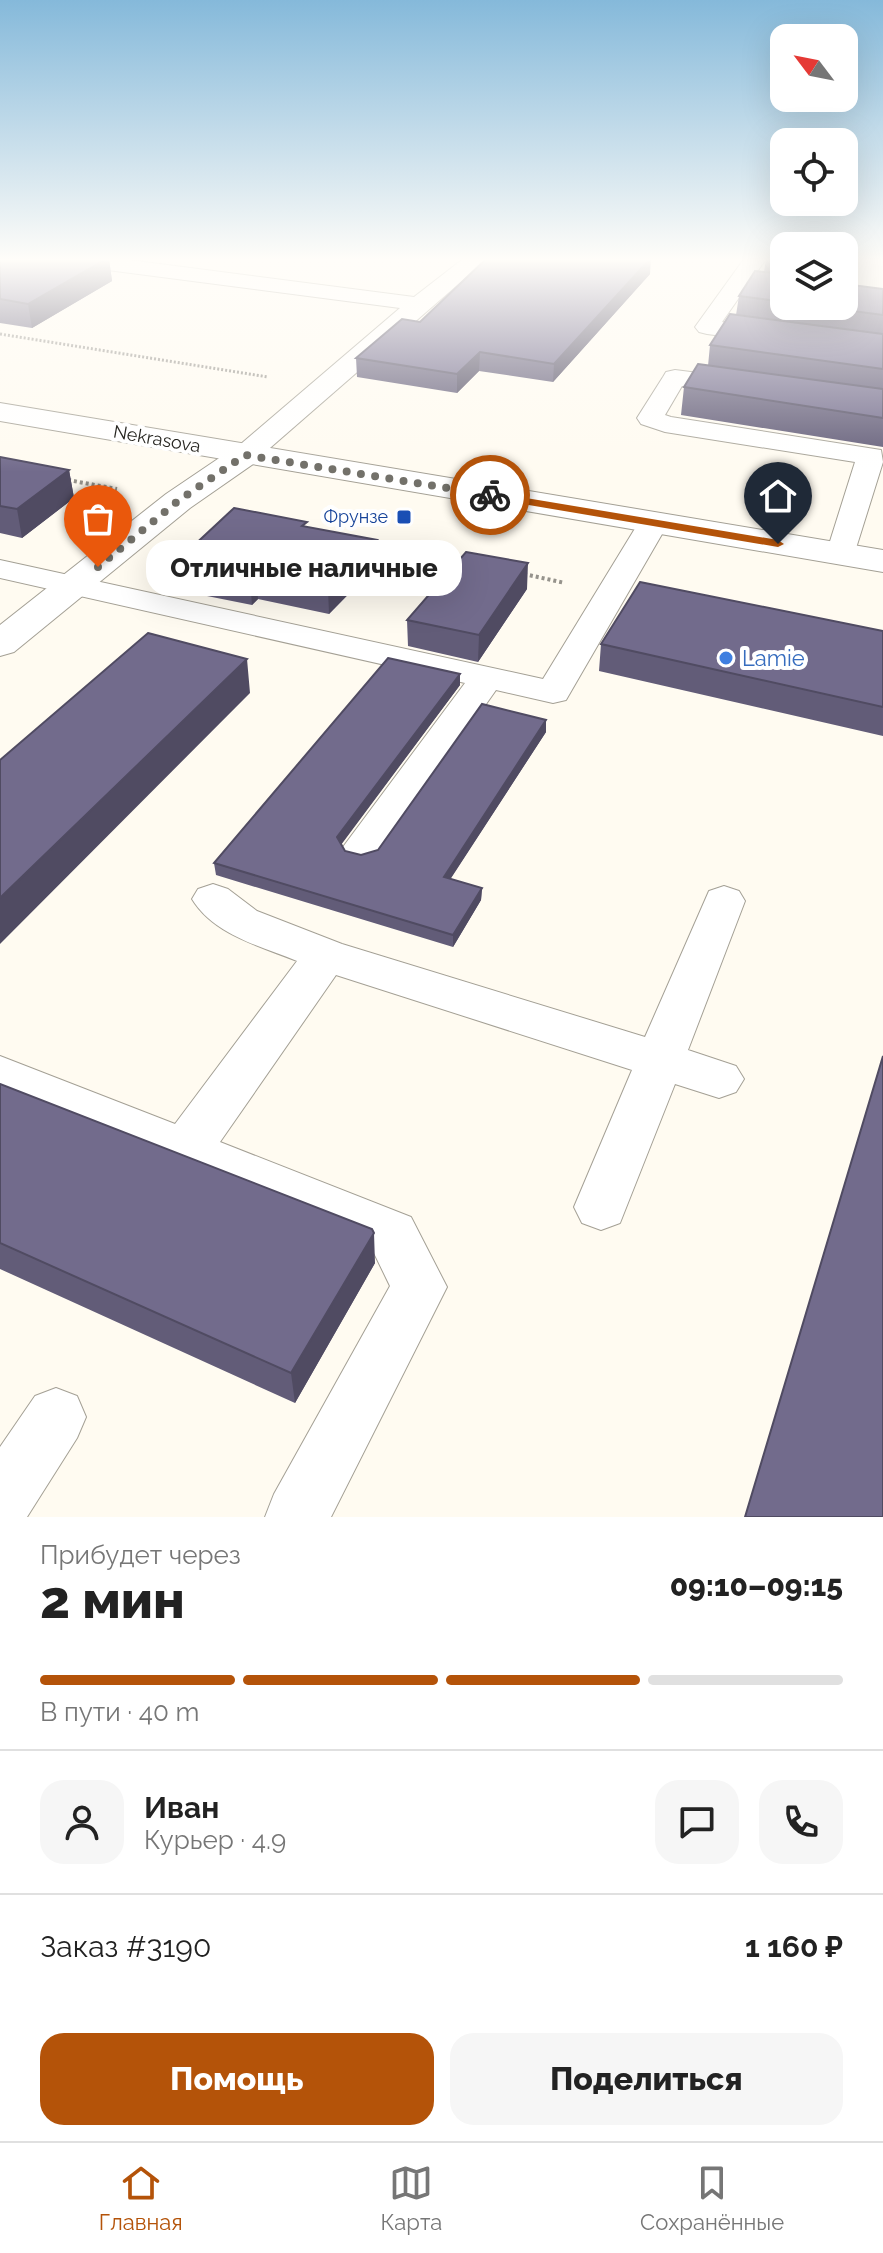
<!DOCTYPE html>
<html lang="ru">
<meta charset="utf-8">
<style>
:root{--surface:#fff;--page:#f6f6f6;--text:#222;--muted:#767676;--line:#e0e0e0;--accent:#b45309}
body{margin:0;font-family:Raleway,sans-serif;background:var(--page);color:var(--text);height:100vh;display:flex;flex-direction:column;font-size:30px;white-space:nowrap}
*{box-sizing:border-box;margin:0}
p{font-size:26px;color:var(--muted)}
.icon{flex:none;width:44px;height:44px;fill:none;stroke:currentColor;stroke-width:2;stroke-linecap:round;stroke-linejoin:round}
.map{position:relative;height:1517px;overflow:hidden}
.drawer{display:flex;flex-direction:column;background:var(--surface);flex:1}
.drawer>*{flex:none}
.needle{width:52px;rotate:302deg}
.tools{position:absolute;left:770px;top:24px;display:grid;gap:16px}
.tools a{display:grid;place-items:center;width:88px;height:88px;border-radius:16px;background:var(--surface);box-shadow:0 8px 32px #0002;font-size:40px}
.pin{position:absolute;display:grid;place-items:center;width:68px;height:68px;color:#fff;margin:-82px -34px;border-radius:50% 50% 50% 0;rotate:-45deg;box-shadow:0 0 8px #0007}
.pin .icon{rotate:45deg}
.courier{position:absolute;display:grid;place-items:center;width:80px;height:80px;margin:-40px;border:6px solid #b45309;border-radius:50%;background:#fff;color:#222;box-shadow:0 2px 10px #0007}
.bubble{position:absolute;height:56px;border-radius:24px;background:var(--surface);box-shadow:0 8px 32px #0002;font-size:26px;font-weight:800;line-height:56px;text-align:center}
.overview em{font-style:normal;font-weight:800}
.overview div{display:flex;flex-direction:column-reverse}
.overview{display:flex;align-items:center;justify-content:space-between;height:136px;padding:0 40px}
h1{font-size:52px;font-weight:800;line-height:60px}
.bar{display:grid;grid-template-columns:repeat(4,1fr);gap:12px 8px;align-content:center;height:96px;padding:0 40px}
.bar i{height:10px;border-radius:6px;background:var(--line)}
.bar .active{background:var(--accent)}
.bar p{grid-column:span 4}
.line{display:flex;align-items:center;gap:20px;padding:0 40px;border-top:2px solid var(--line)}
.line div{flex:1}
.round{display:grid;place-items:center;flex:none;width:84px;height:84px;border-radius:24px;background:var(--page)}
.primary-button{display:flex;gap:16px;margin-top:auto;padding:16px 40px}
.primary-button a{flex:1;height:92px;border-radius:24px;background:var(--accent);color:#fff;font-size:32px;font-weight:800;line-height:92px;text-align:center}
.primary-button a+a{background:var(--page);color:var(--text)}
.dock{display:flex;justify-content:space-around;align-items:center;height:112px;border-top:2px solid var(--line);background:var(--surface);font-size:22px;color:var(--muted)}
.dock a{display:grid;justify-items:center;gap:4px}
.dock .active{color:var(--accent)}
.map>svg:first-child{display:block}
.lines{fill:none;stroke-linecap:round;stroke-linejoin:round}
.lane-casing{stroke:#a4a095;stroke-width:2}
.street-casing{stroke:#a4a095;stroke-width:2}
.primary-casing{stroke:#a4a095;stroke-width:2}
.path-far1{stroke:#96938c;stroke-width:3;stroke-dasharray:2 2;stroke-linecap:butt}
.path{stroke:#96938c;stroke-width:4;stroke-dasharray:3 3;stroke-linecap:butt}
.lane{fill:#fff;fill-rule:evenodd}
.street{fill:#fff;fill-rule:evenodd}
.primary{fill:#fff;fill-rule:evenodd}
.wall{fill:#625c78}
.shaded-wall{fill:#504b62}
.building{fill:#726b8c;stroke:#504b62;stroke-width:2}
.route{fill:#b45309}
.done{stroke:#73716a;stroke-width:8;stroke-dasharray:0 14.4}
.transit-dot{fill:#1a4fb4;stroke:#fff;stroke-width:3}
.shop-dot{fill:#3f7fe0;stroke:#fff;stroke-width:3}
.labels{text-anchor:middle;stroke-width:8;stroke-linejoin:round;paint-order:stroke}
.far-street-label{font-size:18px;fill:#282722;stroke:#fff}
.far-transit-label{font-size:18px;fill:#164399;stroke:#fff;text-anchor:end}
.shop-label{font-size:22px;fill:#366cbe;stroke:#fff;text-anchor:start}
</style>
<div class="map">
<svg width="883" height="1517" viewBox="0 0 883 1517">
<rect width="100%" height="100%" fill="#fffbf1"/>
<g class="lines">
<defs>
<path id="lane" d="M 59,259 L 121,259 L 414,297 L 463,259 L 487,259 L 255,461 L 245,463 L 235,461 L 231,455 L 235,449 L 400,308 L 69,265 Z
M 744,259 L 766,259 L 722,322 L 777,330 L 781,335 L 777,340 L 769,342 L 707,334 L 699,332 L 695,327 Z
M 675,370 L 738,378 L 747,381 L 751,386 L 747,391 L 738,394 L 682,386 L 665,415 L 671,417 L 881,450 L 883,462 L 852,561 L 841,563 L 830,561 L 826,554 L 855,462 L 665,432 L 641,424 L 637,418 L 663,377 L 666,372 Z
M 654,513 L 665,516 L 669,522 L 566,700 L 553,703 L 496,690 L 376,860 L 361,864 L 346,860 L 340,851 L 465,683 L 0,578 L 0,560 L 543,679 L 639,522 L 643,516 Z
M 213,884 L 228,889 L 257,911 L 342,944 L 645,1037 L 709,891 L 724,886 L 739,891 L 745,901 L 688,1050 L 736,1066 L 744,1079 L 736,1092 L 719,1098 L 675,1084 L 620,1223 L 601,1230 L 582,1223 L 574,1207 L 632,1070 L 336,975 L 220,1142 L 411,1217 L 447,1287 L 331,1517 L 265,1517 L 274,1494 L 390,1286 L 373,1251 L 0,1096 L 0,1056 L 175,1124 L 297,961 C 260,946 214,935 192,899 L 198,889 Z
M 56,1388 L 77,1396 L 86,1417 L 77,1438 L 27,1517 L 0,1517 L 0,1447 L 35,1396 Z"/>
<path id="street" d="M 245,445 L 256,448 L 261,455 L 256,462 L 190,508 L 14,652 L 0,656 L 0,625 L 166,494 L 234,448 Z"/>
<path id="primary" d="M 0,403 L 883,550 L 883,572 L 0,421 Z"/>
</defs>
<!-- lane casing -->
<use href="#lane" class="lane-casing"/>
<!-- street casing -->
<use href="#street" class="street-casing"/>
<!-- primary casing -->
<use href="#primary" class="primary-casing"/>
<!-- path-far1 -->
<path class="path-far1" d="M 0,334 L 268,377"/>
<!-- path -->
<path class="path" d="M 68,480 L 117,489
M 371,541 L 463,561
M 524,574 L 565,583"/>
<!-- lane -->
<use href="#lane" class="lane"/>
<!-- street -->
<use href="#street" class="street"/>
<!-- primary -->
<use href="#primary" class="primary"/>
</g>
<!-- wall -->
<path class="wall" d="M 0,259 L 109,259 L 112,281 L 32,328 L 0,323 Z
M 766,259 L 784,259 L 784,306 L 844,306 L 883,289 L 883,447 L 681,415 L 684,387 L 708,366 L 710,345 L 736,315 L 739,296 L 764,272 Z
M 650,274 L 553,382 L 479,371 L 457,393 L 357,377 L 356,358 L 420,322 Z
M 0,457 L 69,470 L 74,498 L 22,538 L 0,533 Z
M 307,527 L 377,540 L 377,565 L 329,614 L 258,599 L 252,605 L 177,590 L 174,564 Z
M 527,589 L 478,662 L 408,646 L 407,620 Z
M 883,631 L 883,736 L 599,671 L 601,644 Z
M 460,674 L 460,685 L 341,844 L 345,851 L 361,855 L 378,850 L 546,720 L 546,732 L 450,879 L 482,888 L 481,900 L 453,947 L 216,875 L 214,863 Z
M 0,1084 L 375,1263 L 295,1403 L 0,1269 Z"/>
<!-- shaded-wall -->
<path class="shaded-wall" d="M 106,259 L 109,259 L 112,281 L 32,328 L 28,304 Z
M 650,259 L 651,259 L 650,274 L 553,382 L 554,364 Z
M 844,259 L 858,259 L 844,278 Z
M 480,352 L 479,371 L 457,393 L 457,374 Z
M 69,470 L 74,498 L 22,538 L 17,509 Z
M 377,540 L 377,565 L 329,614 L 328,588 Z
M 528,563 L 527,589 L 478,662 L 479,635 Z
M 256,573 L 258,599 L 252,605 L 250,580 Z
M 247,659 L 250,693 L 0,944 L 0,898 Z
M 460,674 L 460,685 L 338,849 L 337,837 Z
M 546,720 L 546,732 L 444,889 L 444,877 Z
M 482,888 L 481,900 L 453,947 L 453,935 Z
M 374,1233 L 375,1263 L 295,1403 L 291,1373 Z"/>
<!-- building -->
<path class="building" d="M 0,259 L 106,259 L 28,304 L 0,299 Z
M 486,259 L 650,259 L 554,364 L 480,352 L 457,374 L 356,358 L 402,319 L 420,322 Z
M 755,271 L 784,274 L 784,302 L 739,296 Z
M 844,284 L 883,289 L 883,315 L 815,306 L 844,306 Z
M 730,314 L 883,334 L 883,369 L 710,345 Z
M 698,364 L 883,389 L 883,418 L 684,387 Z
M 0,457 L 69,470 L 17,509 L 0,506 Z
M 234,508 L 307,522 L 302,526 L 377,540 L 328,588 L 256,573 L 250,580 L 174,564 Z
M 466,552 L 528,563 L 479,635 L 407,620 Z
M 640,582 L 883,631 L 883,707 L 601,644 Z
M 148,633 L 247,659 L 0,898 L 0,760 Z
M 388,658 L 460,674 L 337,837 L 345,851 L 361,855 L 378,850 L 482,704 L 546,720 L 444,877 L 482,888 L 453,935 L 214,863 Z
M 883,1056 L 883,1517 L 745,1517 Z
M 0,1084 L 372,1229 L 374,1233 L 291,1373 L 0,1243 Z"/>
<!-- sky -->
<linearGradient id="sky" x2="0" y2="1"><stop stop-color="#85b9da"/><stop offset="0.55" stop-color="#fffdf9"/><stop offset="1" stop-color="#fffdf9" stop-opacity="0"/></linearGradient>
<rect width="883" height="472" fill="url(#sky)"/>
<!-- route -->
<path class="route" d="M 490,492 L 778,540 L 784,544 L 778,547 L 487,498 Z"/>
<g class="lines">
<!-- done -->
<path class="done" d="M 98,567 L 178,501 L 245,455 L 490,495"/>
</g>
<!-- markers -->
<rect class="transit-dot" x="396" y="509" width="16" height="16" rx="4"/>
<circle class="shop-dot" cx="726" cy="658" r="8"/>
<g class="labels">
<!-- far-street labels -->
<g class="far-street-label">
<text transform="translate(157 439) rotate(10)" y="6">Nekrasova</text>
</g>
<!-- far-transit labels -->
<g class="far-transit-label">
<text x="388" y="523">Фрунзе</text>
</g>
<!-- shop labels -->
<g class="shop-label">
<text x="742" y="666">Lamie</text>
</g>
</g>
</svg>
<div class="tools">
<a><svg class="needle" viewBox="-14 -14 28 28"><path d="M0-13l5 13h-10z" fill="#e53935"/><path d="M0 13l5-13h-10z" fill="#767676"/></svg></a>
<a><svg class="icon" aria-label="locate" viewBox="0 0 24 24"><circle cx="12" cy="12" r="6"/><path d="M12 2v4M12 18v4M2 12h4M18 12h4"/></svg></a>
<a><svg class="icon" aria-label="layers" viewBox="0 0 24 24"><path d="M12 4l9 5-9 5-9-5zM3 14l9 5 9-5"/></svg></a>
</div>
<div class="pin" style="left:98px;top:567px;background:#ea580c"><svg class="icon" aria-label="bag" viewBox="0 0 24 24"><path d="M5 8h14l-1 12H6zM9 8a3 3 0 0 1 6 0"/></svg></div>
<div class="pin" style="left:778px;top:544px;background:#1f2937"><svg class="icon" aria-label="home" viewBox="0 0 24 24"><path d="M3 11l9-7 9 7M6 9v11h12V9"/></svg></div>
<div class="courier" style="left:490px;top:495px"><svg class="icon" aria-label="bike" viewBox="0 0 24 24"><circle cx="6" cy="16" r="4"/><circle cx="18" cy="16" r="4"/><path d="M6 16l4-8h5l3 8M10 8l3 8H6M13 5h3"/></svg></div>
<div class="bubble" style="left:146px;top:540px;width:316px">Отличные наличные</div>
</div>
<section class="drawer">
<div class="overview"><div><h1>2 мин</h1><p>Прибудет через</p></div><em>09:10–09:15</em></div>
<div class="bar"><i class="active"></i><i class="active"></i><i class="active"></i><i></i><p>В пути · 40 m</p></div>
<div class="line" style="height:144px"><a class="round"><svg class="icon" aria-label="person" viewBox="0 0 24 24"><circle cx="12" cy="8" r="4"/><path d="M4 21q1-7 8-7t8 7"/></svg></a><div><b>Иван</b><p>Курьер · 4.9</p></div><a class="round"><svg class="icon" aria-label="chat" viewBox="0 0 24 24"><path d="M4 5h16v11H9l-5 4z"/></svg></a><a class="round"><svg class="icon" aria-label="phone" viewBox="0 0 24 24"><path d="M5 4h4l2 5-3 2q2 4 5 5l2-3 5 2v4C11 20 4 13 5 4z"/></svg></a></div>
<div class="line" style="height:104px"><div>Заказ #3190</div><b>1 160 ₽</b></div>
<div class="primary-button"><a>Помощь</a><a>Поделиться</a></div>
</section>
<nav class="dock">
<a class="active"><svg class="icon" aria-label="home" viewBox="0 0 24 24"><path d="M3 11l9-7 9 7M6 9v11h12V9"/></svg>Главная</a>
<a><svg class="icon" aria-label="map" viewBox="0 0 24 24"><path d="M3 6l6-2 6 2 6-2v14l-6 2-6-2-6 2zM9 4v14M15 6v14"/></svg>Карта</a>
<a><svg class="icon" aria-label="saved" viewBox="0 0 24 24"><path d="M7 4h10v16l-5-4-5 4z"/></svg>Сохранённые</a>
</nav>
